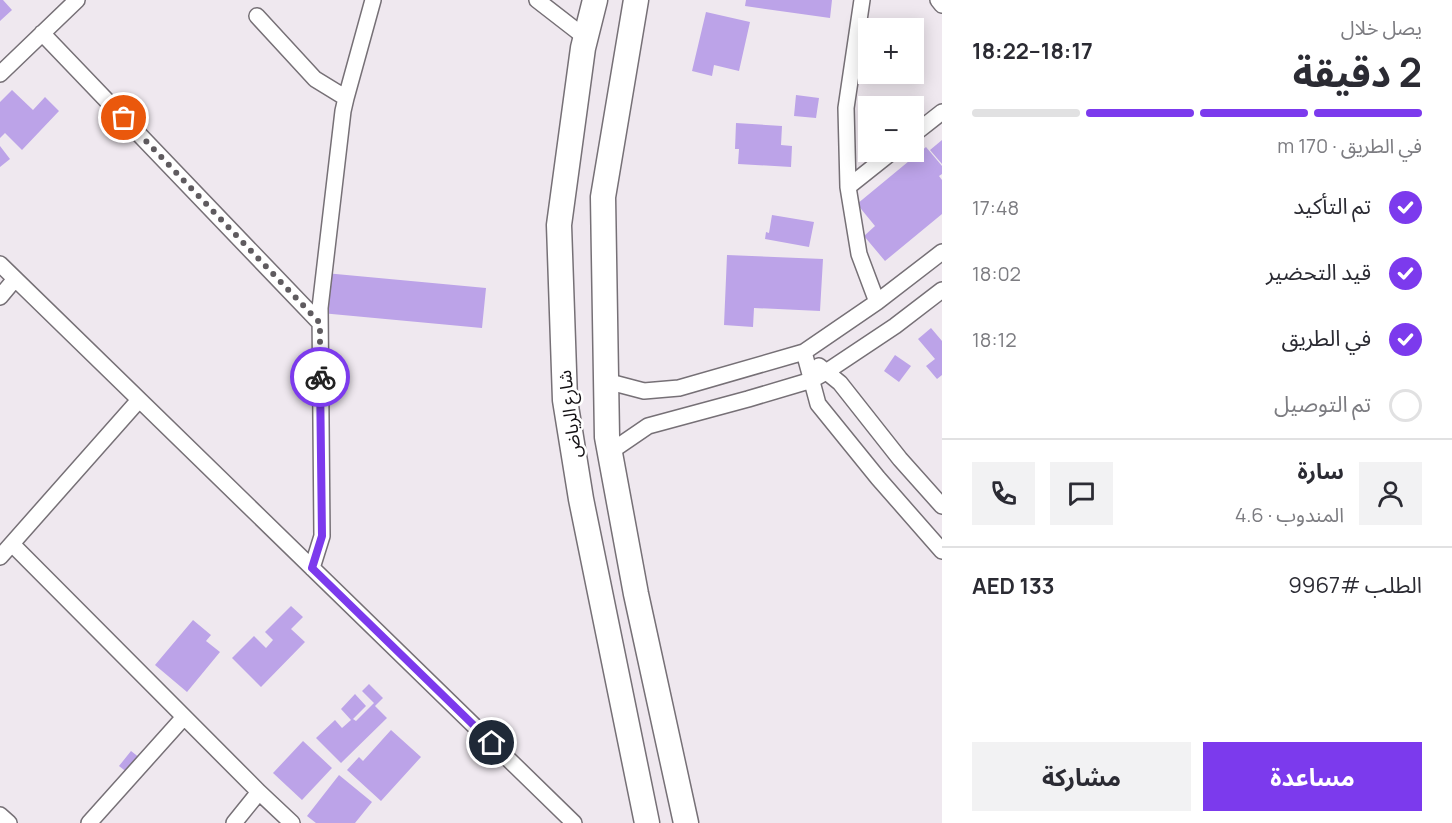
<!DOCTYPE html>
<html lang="ar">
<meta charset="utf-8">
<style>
:root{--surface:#fff;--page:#f2f2f3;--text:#2b2b33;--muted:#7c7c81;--line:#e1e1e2;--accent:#7c3aed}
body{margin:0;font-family:Manrope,"Noto Sans Arabic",sans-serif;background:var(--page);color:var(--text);direction:rtl;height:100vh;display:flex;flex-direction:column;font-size:22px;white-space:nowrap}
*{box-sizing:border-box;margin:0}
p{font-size:20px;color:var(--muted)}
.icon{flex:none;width:33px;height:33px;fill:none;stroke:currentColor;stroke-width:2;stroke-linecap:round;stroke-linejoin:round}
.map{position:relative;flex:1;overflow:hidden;direction:ltr}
.drawer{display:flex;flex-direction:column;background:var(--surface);width:510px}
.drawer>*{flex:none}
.fabs{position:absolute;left:858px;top:18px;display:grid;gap:12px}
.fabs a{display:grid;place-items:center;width:66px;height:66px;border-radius:0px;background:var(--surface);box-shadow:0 3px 15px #0003;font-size:30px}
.pin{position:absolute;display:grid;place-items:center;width:51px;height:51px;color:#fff;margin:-26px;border:3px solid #fff;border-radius:50%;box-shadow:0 2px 6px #0007}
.courier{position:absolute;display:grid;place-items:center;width:60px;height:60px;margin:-30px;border:4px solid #7c3aed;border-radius:50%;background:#fff;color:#222;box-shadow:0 2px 8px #0007}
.head em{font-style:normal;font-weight:700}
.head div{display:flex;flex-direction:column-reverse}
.head{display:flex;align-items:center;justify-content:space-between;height:102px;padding:0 30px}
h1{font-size:39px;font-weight:700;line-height:45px}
.bar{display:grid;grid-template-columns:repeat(4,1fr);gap:9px 6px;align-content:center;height:72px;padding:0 30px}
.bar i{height:8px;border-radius:4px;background:var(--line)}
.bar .active{background:var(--accent)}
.bar p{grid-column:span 4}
.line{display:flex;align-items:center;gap:15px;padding:0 30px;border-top:2px solid var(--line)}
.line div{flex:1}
.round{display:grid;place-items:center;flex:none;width:63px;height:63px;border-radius:0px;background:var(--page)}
ol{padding:0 30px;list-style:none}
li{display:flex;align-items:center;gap:18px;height:66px}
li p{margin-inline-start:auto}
li .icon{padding:6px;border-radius:50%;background:var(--accent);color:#fff;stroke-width:4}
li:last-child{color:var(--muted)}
li i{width:33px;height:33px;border:3px solid var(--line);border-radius:50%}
.button{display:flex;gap:12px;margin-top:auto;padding:12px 30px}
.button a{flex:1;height:69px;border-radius:0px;background:var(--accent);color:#fff;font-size:24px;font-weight:700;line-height:69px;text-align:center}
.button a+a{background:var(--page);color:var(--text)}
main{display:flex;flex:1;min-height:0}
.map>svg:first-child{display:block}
.building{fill:#bca3e8}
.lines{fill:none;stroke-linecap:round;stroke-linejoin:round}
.street-casing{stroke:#767076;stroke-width:18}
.primary-casing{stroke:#767076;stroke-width:27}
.street{stroke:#fff;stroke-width:15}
.primary{stroke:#fff;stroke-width:24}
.done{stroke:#5f5b5f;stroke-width:6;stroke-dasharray:0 10.8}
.route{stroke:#7c3aed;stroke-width:8}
.labels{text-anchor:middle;stroke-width:5;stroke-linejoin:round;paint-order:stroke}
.street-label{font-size:18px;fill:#120f12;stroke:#fff}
</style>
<main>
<section class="drawer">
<div class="head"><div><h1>2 دقيقة</h1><p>يصل خلال</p></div><em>18:17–18:22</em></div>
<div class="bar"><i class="active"></i><i class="active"></i><i class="active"></i><i></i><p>في الطريق · 170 m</p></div>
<ol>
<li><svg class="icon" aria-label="check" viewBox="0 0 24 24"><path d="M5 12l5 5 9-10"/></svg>تم التأكيد<p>17:48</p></li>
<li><svg class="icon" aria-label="check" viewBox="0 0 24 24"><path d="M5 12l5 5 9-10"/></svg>قيد التحضير<p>18:02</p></li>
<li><svg class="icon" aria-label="check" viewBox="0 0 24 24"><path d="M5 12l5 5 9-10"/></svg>في الطريق<p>18:12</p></li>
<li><i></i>تم التوصيل</li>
</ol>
<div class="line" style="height:108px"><a class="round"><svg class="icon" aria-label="person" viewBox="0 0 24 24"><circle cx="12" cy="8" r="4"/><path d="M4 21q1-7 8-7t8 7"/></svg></a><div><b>سارة</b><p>المندوب · 4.6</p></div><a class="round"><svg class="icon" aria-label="chat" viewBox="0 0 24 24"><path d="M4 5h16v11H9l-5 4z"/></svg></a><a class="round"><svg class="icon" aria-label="phone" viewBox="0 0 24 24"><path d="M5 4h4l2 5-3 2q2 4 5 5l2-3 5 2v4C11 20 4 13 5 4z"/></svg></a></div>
<div class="line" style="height:78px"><div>الطلب #9967</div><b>AED 133</b></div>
<div class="button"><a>مساعدة</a><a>مشاركة</a></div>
</section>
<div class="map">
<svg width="942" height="823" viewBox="0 0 942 823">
<rect width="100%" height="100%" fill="#efe8ef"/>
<!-- building -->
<path class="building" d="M 0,0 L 3,0 L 12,10 L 0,21 Z
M 746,0 L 832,0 L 830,18 L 745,6 Z
M 706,12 L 750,22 L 739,71 L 714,65 L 712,76 L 692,71 Z
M 12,90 L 33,110 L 45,97 L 59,111 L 22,150 L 5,133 L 0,138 L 0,102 Z
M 796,95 L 819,98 L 816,118 L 794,116 Z
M 736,123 L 782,126 L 781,145 L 792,146 L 791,167 L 738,164 L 739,149 L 735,149 Z
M 942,140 L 942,164 L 930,150 Z
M 0,146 L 10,159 L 0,167 Z
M 926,147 L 942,166 L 942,174 L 939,176 L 942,180 L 942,214 L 885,261 L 864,236 L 875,226 L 857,204 Z
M 772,215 L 814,222 L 809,247 L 765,239 L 766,232 L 769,233 Z
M 727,255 L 823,259 L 820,311 L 754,308 L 753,327 L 724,325 Z
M 325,273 L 486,288 L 482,328 L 321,313 Z
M 931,328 L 942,341 L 942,375 L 937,379 L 926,366 L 935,359 L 918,339 Z
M 895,355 L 911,366 L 899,382 L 884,371 Z
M 291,606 L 303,617 L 291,629 L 305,642 L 261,687 L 232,658 L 254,636 L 266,648 L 273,640 L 265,632 Z
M 193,620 L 211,635 L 206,641 L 220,652 L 187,692 L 155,665 Z
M 369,684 L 383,698 L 375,706 L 387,718 L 341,763 L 316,738 L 335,720 L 342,728 L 351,720 L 341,709 L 355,694 L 366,706 L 353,719 L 356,721 L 374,703 L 362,691 Z
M 391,730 L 421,757 L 381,801 L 347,770 L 359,757 L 363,761 Z
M 303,741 L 332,768 L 302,800 L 273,773 Z
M 131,751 L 140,758 L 128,773 L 119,766 Z
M 339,775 L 372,802 L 355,823 L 316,823 L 307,816 Z"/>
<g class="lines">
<defs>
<path id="street" d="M 537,0 L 586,38
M 862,0 L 846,108 L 848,187 L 859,254 L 877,302
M 938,0 L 942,5
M 257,16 L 315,79 L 346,98
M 42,33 L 320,323
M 0,74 L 77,0
M 914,134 L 942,112
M 848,187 L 892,152
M 0,264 L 574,823
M 0,297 L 15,279
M 804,352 L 818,404 L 878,478 L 942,551
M 819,366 L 840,383 L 900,459 L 942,506
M 606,381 L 644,391 L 679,388 L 804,352 L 877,302 L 942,252
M 610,452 L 648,426 L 748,399 L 812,380 L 826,372 L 895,326 L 942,290
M 12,544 L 259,792 L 234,823
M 0,557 L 139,400
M 312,568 L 322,536 L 320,308 L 343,111 L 346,98 L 373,0
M 259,792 L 292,823
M 0,815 L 9,823
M 89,823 L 184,717"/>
<path id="primary" d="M 595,0 L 583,48 L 559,225 L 565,400 L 581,499 L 647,823
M 636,0 L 603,197 L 607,437 L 636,594 L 686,823"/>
</defs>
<!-- street casing -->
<use href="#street" class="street-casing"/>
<!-- primary casing -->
<use href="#primary" class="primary-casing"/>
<!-- street -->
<use href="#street" class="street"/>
<!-- primary -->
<use href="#primary" class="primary"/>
</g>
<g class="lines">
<!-- done -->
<path class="done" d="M 124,118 L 320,323 L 320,377"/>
<!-- route -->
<path class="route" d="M 320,377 L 322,536 L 312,568 L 492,743"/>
</g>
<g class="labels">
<!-- street labels -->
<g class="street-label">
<text transform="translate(570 414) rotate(-97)" y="6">شارع الرياض</text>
</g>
</g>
</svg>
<div class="fabs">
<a>+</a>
<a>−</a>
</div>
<div class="pin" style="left:124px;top:118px;background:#ea580c"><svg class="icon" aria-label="bag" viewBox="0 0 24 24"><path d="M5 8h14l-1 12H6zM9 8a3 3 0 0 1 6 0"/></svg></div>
<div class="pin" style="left:492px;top:743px;background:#1f2937"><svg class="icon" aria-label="home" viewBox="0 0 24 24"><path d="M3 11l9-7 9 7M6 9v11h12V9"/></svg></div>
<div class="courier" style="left:320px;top:377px"><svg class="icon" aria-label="bike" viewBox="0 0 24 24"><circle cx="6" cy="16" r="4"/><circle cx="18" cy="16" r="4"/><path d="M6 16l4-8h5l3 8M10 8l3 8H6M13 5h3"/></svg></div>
</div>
</main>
